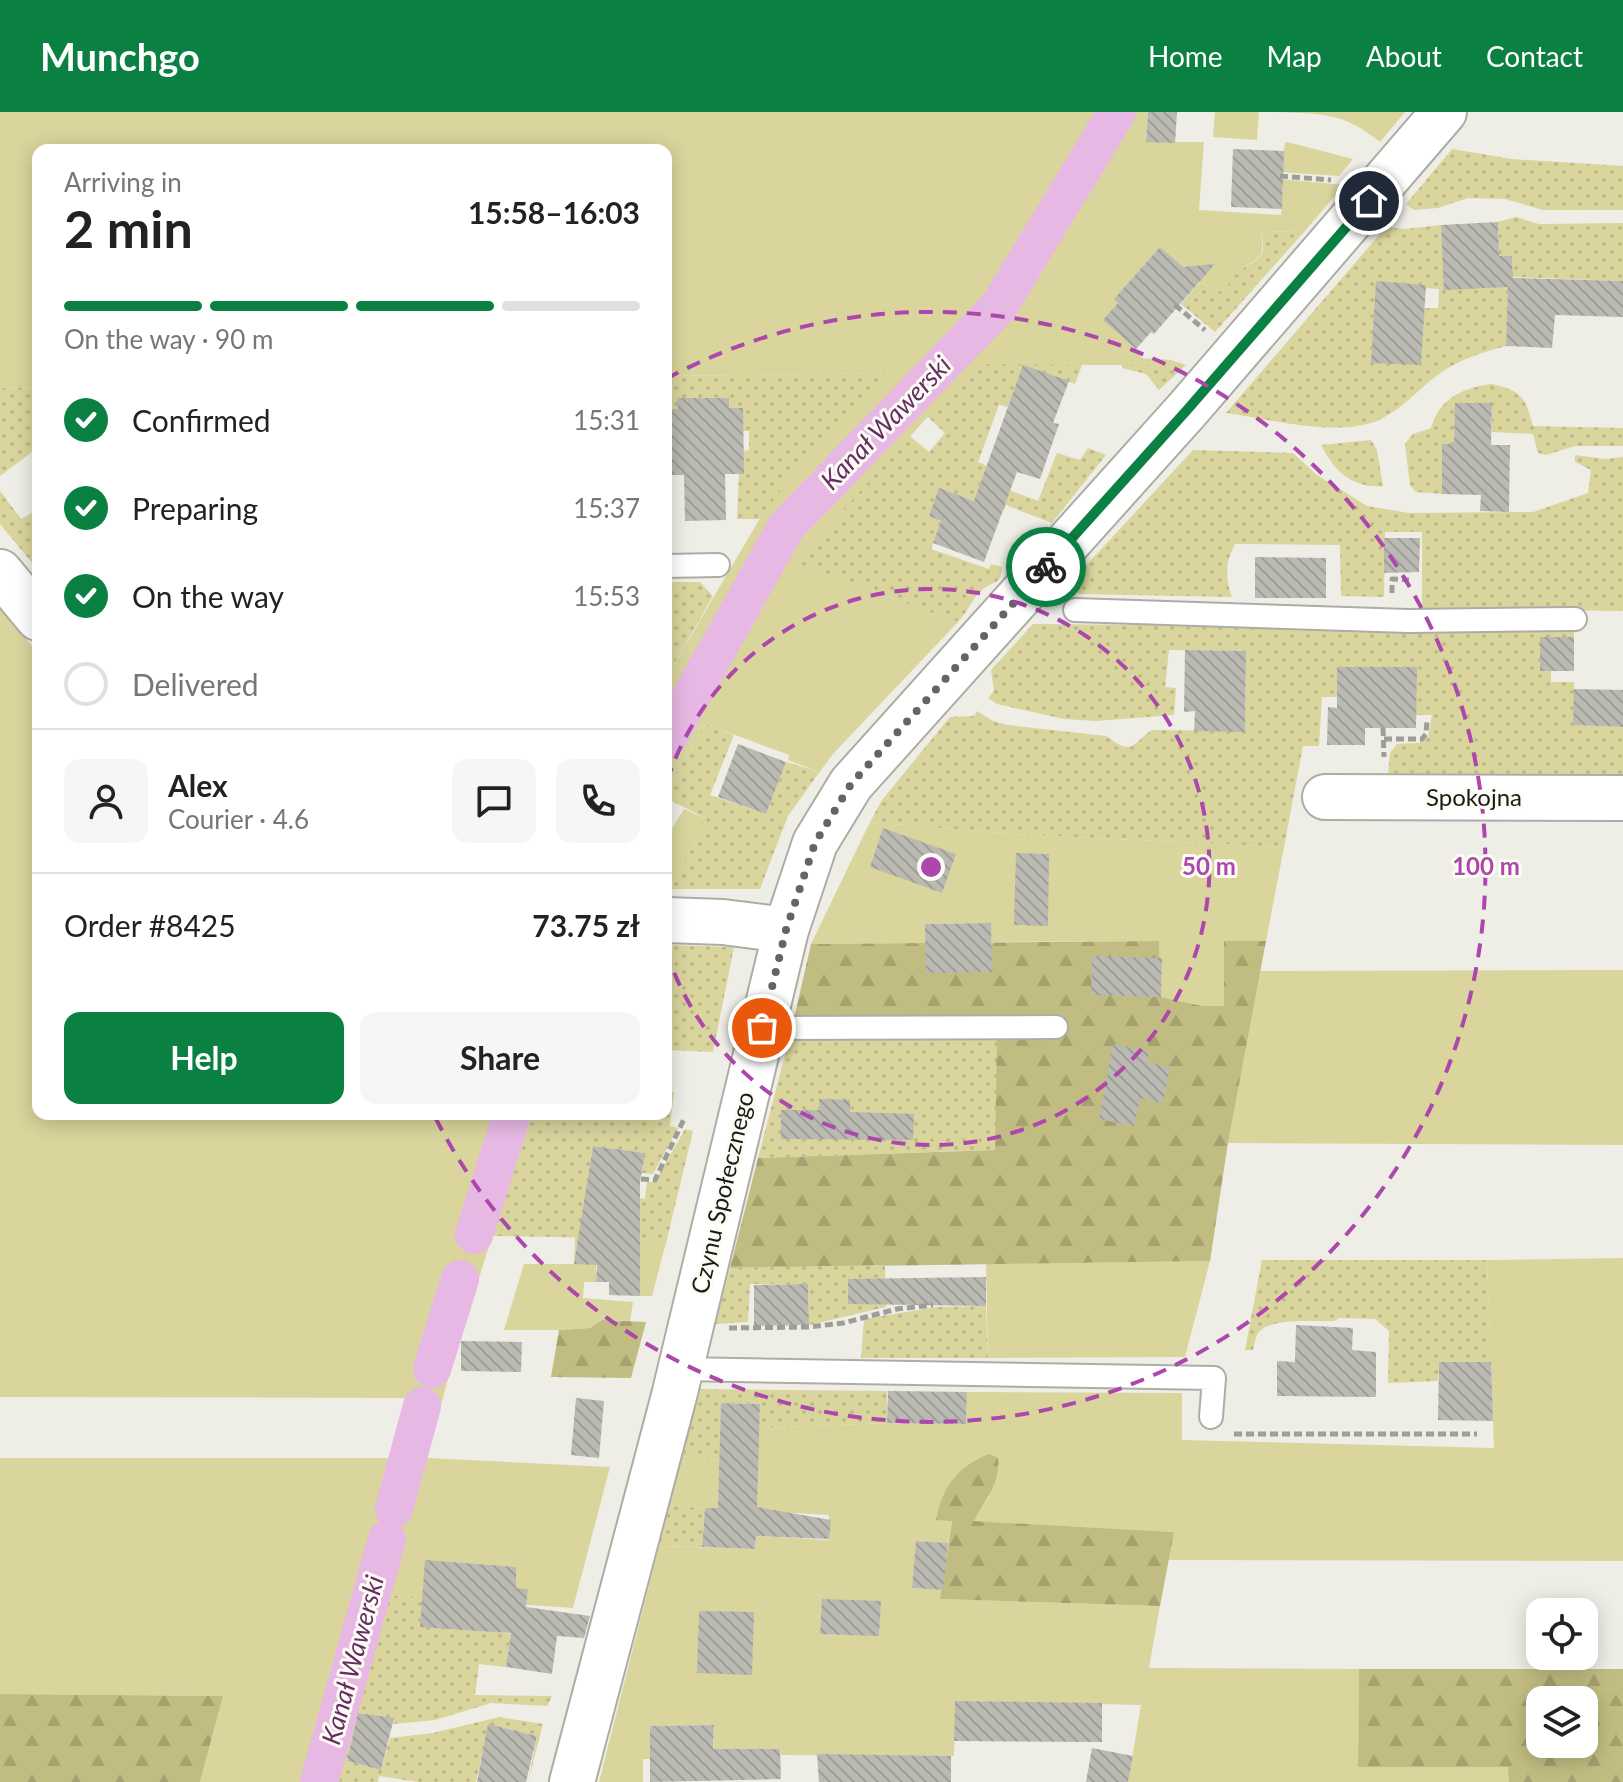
<!DOCTYPE html>
<meta charset="utf-8">
<style>
:root{--surface:#fff;--page:#f6f6f6;--text:#222;--muted:#767676;--line:#e0e0e0;--accent:#0b8043}
body{margin:0;font-family:Lato,sans-serif;background:var(--page);color:var(--text);height:100vh;display:flex;flex-direction:column;font-size:30px;white-space:nowrap}
*{box-sizing:border-box;margin:0}
p{font-size:26px;color:var(--muted)}
.icon{flex:none;width:44px;height:44px;fill:none;stroke:currentColor;stroke-width:2;stroke-linecap:round;stroke-linejoin:round}
.map{position:relative;flex:1;overflow:hidden}
.side{position:absolute;left:32px;top:32px;width:640px;height:976px;display:flex;flex-direction:column;background:var(--surface);border-radius:16px;box-shadow:0 4px 20px #0003}
.side>*{flex:none}
.fabs{position:absolute;left:1526px;top:1486px;display:grid;gap:16px}
.fabs a{display:grid;place-items:center;width:72px;height:72px;border-radius:16px;background:var(--surface);box-shadow:0 4px 20px #0003;font-size:40px}
.pin{position:absolute;display:grid;place-items:center;width:68px;height:68px;color:#fff;margin:-34px;border:4px solid #fff;border-radius:50%;box-shadow:0 2px 8px #0007}
.courier{position:absolute;display:grid;place-items:center;width:80px;height:80px;margin:-40px;border:6px solid #0b8043;border-radius:50%;background:#fff;color:#222;box-shadow:0 2px 10px #0007}
.summary em{font-style:normal;font-weight:700}
.summary div{display:flex;flex-direction:column-reverse}
.summary{display:flex;align-items:center;justify-content:space-between;height:136px;padding:0 32px}
h1{font-size:52px;font-weight:700;line-height:60px}
.bar{display:grid;grid-template-columns:repeat(4,1fr);gap:12px 8px;align-content:center;height:96px;padding:0 32px}
.bar i{height:10px;border-radius:6px;background:var(--line)}
.bar .active{background:var(--accent)}
.bar p{grid-column:span 4}
.line{display:flex;align-items:center;gap:20px;padding:0 32px;border-top:2px solid var(--line)}
.line div{flex:1}
.round{display:grid;place-items:center;flex:none;width:84px;height:84px;border-radius:16px;background:var(--page)}
ol{padding:0 32px;list-style:none}
li{display:flex;align-items:center;gap:24px;height:88px}
li p{margin-inline-start:auto}
li .icon{padding:8px;border-radius:50%;background:var(--accent);color:#fff;stroke-width:4}
li:last-child{color:var(--muted)}
li i{width:44px;height:44px;border:4px solid var(--line);border-radius:50%}
.button{display:flex;gap:16px;margin-top:auto;padding:16px 32px}
.button a{flex:1;height:92px;border-radius:16px;background:var(--accent);color:#fff;font-size:32px;font-weight:700;line-height:92px;text-align:center}
.button a+a{background:var(--page);color:var(--text)}
header{display:flex;align-items:center;gap:48px;box-sizing:border-box;height:112px;padding:0 40px;background:var(--accent);color:#fff}
header strong{font-size:38px}
nav{display:flex;gap:44px;margin-inline-start:auto;font-size:28px}
.map>svg:first-child{display:block}
.grass{fill:#d9d59d}
.forest{fill:url(#forest-firs);fill-rule:evenodd}
.garden{fill:url(#garden-dots);fill-rule:evenodd}
.lines{fill:none;stroke-linecap:round;stroke-linejoin:round}
.canal{stroke:#e7b8e4;stroke-width:38}
.building{fill:url(#building-back-hatch)}
.lane-casing{stroke:#adada6;stroke-width:26}
.street-casing{stroke:#adada6;stroke-width:48}
.path{stroke:#9e9e99;stroke-width:5;stroke-dasharray:8 4;stroke-linecap:butt}
.lane{stroke:#fff;stroke-width:22}
.street{stroke:#fff;stroke-width:44}
.done{stroke:#656560;stroke-width:8;stroke-dasharray:0 14.4}
.route{stroke:#0b8043;stroke-width:10}
.ring{fill:none;stroke:#ac47ab;stroke-width:4;stroke-dasharray:14 10}
.labels{text-anchor:middle;stroke-width:6;stroke-linejoin:round;paint-order:stroke}
.street-label{font-size:24px;fill:#1b1b18;stroke:#fcfbf4}
.water-label{font-size:26px;font-style:italic;fill:#642d63;stroke:#fcfbf4}
.centre{fill:#ac47ab;stroke:#fcfbf4;stroke-width:4}
.ring-label{font-size:24px;text-anchor:middle;font-weight:bold;fill:#ac47ab;stroke:#fcfbf4;stroke-width:6;stroke-linejoin:round;paint-order:stroke}
</style>
<header>
<strong>Munchgo</strong>
<nav><a>Home</a><a>Map</a><a>About</a><a>Contact</a></nav>
</header>
<div class="map">
<svg width="1623" height="1670" viewBox="0 0 1623 1670">
<defs>
<pattern id="forest-firs" width="22" height="20" patternUnits="userSpaceOnUse" patternTransform="scale(2)"><rect width="22" height="20" fill="#c1bd82"/><path d="M5 1l3.5 6h-7zM16 11l3.5 6h-7z" fill="#a5a270"/></pattern>
<pattern id="garden-dots" width="8" height="8" patternUnits="userSpaceOnUse" patternTransform="scale(2)"><rect width="8" height="8" fill="#d9d59d"/><path d="M2 2h.1M6 6h.1" fill="none" stroke="#bab686" stroke-width="1.8" stroke-linecap="round"/></pattern>
<pattern id="building-back-hatch" width="6" height="6" patternUnits="userSpaceOnUse" patternTransform="scale(2)"><rect width="6" height="6" fill="#babab3"/><path d="M-1 5l2 2M0 0l6 6M5-1l2 2" fill="none" stroke="#9f9f99"/></pattern>
</defs>
<rect width="100%" height="100%" fill="#eeeee7"/>
<!-- grass -->
<path class="grass" d="M 0,0 L 1148,0 L 1146,30 L 1204,30 L 1199,98 L 1281,103 L 1283,74 L 1280,67 L 1344,73 L 1304,120 L 1261,119 C 1266,149 1258,144 1238,160 C 1231,166 1229,175 1220,180 L 1200,170 L 1160,135 L 1115,187 L 1118,191 L 1104,208 L 1136,237 L 1142,246 L 1171,248 L 1186,253 L 975,253 L 814,430 L 800,452 L 958,510 L 833,642 L 818,662 L 814,658 L 788,648 L 789,643 L 706,612 L 666,678 L 666,566 L 766,396 L 797,356 L 890,261 L 666,264 L 666,38 L 38,38 L 38,275 L 0,276 Z
M 1215,0 L 1259,0 L 1257,28 L 1213,25 Z
M 1276,0 L 1405,0 L 1380,30 C 1343,0 1323,2 1276,0 Z
M 1285,30 L 1291,31 L 1353,47 L 1339,64 L 1281,60 Z
M 0,493 L 38,542 L 38,819 L 36,819 L 33,978 L 38,978 L 38,1002 L 530,1002 L 449,1263 L 427,1346 L 610,1355 L 573,1496 L 388,1483 L 339,1670 L 200,1670 L 223,1584 L 0,1582 L 0,1346 L 399,1346 L 415,1286 L 0,1285 Z
M 684,697 L 707,707 L 670,777 L 666,777 L 666,726 Z
M 870,710 L 1012,722 L 1284,735 L 1266,829 L 1224,830 L 1224,894 L 1202,894 L 1161,885 L 1159,829 L 991,830 L 990,811 L 926,812 L 926,831 L 811,832 Z
M 1623,858 L 1623,1033 L 1228,1031 L 1260,859 Z
M 575,1125 L 667,1127 L 652,1184 L 640,1184 L 640,1130 L 596,1150 L 596,1170 L 584,1170 L 583,1186 L 633,1190 L 630,1209 L 602,1208 L 590,1216 L 559,1218 L 504,1218 L 524,1152 L 574,1152 Z
M 1623,1146 L 1623,1449 L 1168,1448 L 1173,1420 L 973,1409 L 990,1383 L 952,1408 L 948,1431 L 917,1429 L 912,1476 L 943,1478 L 941,1487 L 1160,1494 L 1149,1556 L 1359,1557 L 1358,1655 L 1509,1655 L 1509,1670 L 1128,1670 L 1141,1593 L 956,1589 L 954,1644 L 781,1643 L 780,1637 L 740,1638 L 740,1668 L 713,1668 L 714,1613 L 651,1614 L 650,1647 L 643,1647 L 643,1670 L 599,1670 L 659,1434 L 755,1437 L 756,1424 L 829,1428 L 829,1403 L 669,1394 L 681,1344 L 720,1348 L 759,1316 L 887,1311 L 966,1312 L 967,1280 L 1182,1281 L 1182,1328 L 1494,1336 L 1487,1148 Z
M 1210,1149 L 1185,1245 L 988,1246 L 986,1152 Z"/>
<!-- forest -->
<path class="forest" d="M 1159,829 L 1161,885 L 1202,894 L 1224,894 L 1224,829 L 1266,829 L 1228,1031 L 1210,1149 L 730,1156 L 758,1046 L 995,1038 L 790,924 L 811,832 Z
M 602,1208 L 646,1210 L 631,1266 L 551,1265 L 559,1218 L 590,1216 Z
M 989,1342 L 998,1346 C 1001,1371 985,1388 974,1409 L 1174,1420 L 1160,1494 L 940,1487 L 952,1409 L 936,1408 C 942,1375 958,1354 989,1342 Z
M 1359,1557 L 1623,1557 L 1623,1670 L 1509,1670 L 1508,1655 L 1358,1655 ZM 1540,1588 L 1584,1588 L 1584,1632 L 1540,1632 Z
M 0,1582 L 223,1584 L 200,1670 L 0,1670 Z"/>
<!-- garden -->
<path class="garden" d="M 1452,37 L 1512,47 L 1623,54 L 1623,98 L 1543,98 L 1505,87 L 1468,86 L 1438,96 L 1414,98 L 1406,92 Z
M 1516,105 L 1539,112 L 1623,111 L 1623,169 L 1509,165 L 1506,234 C 1484,240 1463,246 1443,259 C 1421,274 1404,296 1379,308 C 1338,326 1269,307 1226,301 L 1386,115 L 1405,117 L 1441,113 L 1445,178 L 1499,161 L 1513,160 L 1512,144 L 1499,144 L 1498,110 ZM 1377,170 L 1425,173 L 1426,176 L 1439,177 L 1438,196 L 1424,196 Z
M 1261,119 L 1304,120 L 1215,220 L 1181,192 L 1200,170 L 1220,180 C 1229,175 1231,166 1238,160 C 1258,145 1268,148 1261,119 Z
M 975,252 L 1082,253 L 1075,272 L 1023,254 L 1008,295 L 999,293 L 978,350 L 1001,360 L 995,373 L 1038,389 L 1057,341 L 1080,348 L 1088,336 L 1106,343 L 1052,411 L 1006,393 L 1003,399 L 952,381 L 934,390 L 929,404 L 941,409 L 931,437 L 989,457 L 991,452 L 1002,455 C 1001,475 992,468 982,478 C 971,487 968,500 958,510 L 800,452 L 814,430 L 910,324 L 929,340 L 945,321 L 927,304 Z
M 1122,253 L 1186,253 L 1159,278 L 1146,262 L 1122,256 Z
M 891,261 L 797,356 L 759,407 L 737,407 L 739,362 L 744,362 L 743,339 L 749,338 L 749,319 L 743,319 L 743,296 L 729,296 L 728,286 L 678,286 L 678,297 L 666,297 L 666,264 Z
M 1492,272 C 1522,279 1525,285 1533,314 L 1623,316 L 1623,334 L 1575,334 L 1546,343 L 1538,341 L 1533,322 L 1492,320 L 1492,291 L 1456,291 L 1454,332 L 1442,332 L 1442,382 L 1416,380 L 1410,373 L 1405,332 L 1413,322 L 1431,316 C 1440,286 1462,276 1492,272 Z
M 38,275 L 38,347 L 32,340 L 0,364 L 0,276 Z
M 1371,328 L 1377,338 L 1383,374 C 1353,377 1334,359 1321,333 Z
M 1193,338 L 1293,341 L 1317,363 L 1367,394 L 1409,401 L 1533,400 L 1588,381 L 1591,358 L 1575,350 L 1575,343 L 1605,347 L 1623,345 L 1623,499 L 1422,496 L 1422,420 L 1385,420 L 1384,485 L 1341,484 L 1340,433 L 1235,432 C 1225,450 1225,466 1232,485 L 1080,482 L 1066,475 Z
M 0,379 L 21,407 L 35,399 L 38,403 L 38,458 L 0,412 Z
M 666,470 L 700,470 L 713,484 L 666,566 Z
M 1033,512 L 1529,516 L 1574,519 L 1574,525 L 1540,525 L 1540,558 L 1551,559 L 1551,570 L 1574,570 L 1574,613 L 1623,615 L 1623,664 L 1388,662 L 1390,641 L 1397,632 L 1418,631 L 1428,625 L 1432,603 L 1416,603 L 1416,555 L 1338,555 L 1337,585 L 1322,585 L 1319,634 L 1303,634 L 1284,735 L 1012,722 L 870,710 L 882,688 L 950,605 L 974,604 L 977,599 L 993,609 L 1008,613 L 1106,624 C 1110,626 1114,630 1118,632 C 1135,642 1140,623 1153,618 L 1245,619 L 1246,539 L 1169,538 L 1165,575 L 1176,576 L 1174,603 L 1096,609 L 1064,607 L 997,592 L 988,586 L 994,579 L 991,558 Z
M 706,612 L 734,623 L 710,683 L 766,702 L 786,650 L 814,658 L 818,662 L 788,704 L 760,777 L 670,777 L 707,707 L 666,686 L 666,678 Z
M 666,833 L 734,835 L 713,940 L 666,938 Z
M 997,923 L 995,1038 L 758,1046 L 790,924 Z
M 666,980 L 674,980 L 670,1014 L 678,1016 L 653,1062 L 642,1061 L 644,1041 L 593,1034 L 586,1078 L 645,1087 L 647,1070 L 655,1070 L 685,1017 L 693,1019 L 667,1127 L 492,1124 L 530,1002 L 666,1002 Z
M 1262,1148 L 1487,1148 L 1491,1250 L 1439,1250 L 1438,1269 L 1388,1271 L 1389,1219 L 1375,1207 L 1339,1206 L 1335,1209 C 1316,1210 1272,1205 1259,1220 C 1255,1224 1255,1232 1253,1238 L 1245,1238 Z
M 885,1153 L 886,1195 L 809,1213 L 808,1172 L 750,1172 L 748,1210 L 715,1212 L 730,1156 Z
M 986,1194 L 988,1246 L 861,1246 L 864,1207 L 936,1195 Z
M 699,1277 L 887,1279 L 887,1311 L 759,1316 L 760,1292 L 721,1291 L 720,1348 L 681,1344 Z
M 669,1394 L 705,1396 L 702,1435 L 659,1434 Z
M 388,1483 L 480,1489 L 476,1517 L 511,1522 L 506,1555 L 479,1552 L 475,1583 L 552,1584 L 547,1594 L 491,1591 L 435,1608 L 393,1612 L 394,1607 L 359,1601 L 347,1649 L 381,1658 L 390,1626 L 433,1621 L 499,1605 L 543,1612 L 528,1670 L 537,1624 L 489,1613 L 476,1670 L 418,1670 L 379,1664 L 378,1670 L 339,1670 Z"/>
<g class="lines">
<!-- canal -->
<path class="canal" d="M 666,629 L 786,415 L 999,194 L 1117,0
M 474,1123 L 512,1002
M 432,1257 L 460,1167
M 394,1397 L 422,1294
M 319,1670 L 387,1427"/>
</g>
<!-- building -->
<path class="building" d="M 1148,0 L 1177,0 L 1175,31 L 1146,30 Z
M 1233,37 L 1284,39 L 1282,97 L 1231,95 Z
M 1498,110 L 1499,144 L 1512,144 L 1513,166 L 1623,169 L 1623,205 L 1555,203 L 1552,236 L 1506,234 L 1508,175 L 1444,178 L 1441,113 Z
M 1160,135 L 1183,155 L 1215,152 L 1154,222 L 1151,220 L 1136,237 L 1103,208 L 1118,191 L 1114,187 Z
M 1376,169 L 1426,173 L 1421,253 L 1371,251 Z
M 1023,253 L 1069,269 L 1053,311 L 1059,312 L 1040,367 L 1017,360 L 984,450 L 933,431 L 941,409 L 929,404 L 939,376 L 974,389 Z
M 677,286 L 729,286 L 729,296 L 743,296 L 744,362 L 725,362 L 726,408 L 685,409 L 684,363 L 666,363 L 666,297 L 678,297 Z
M 1455,291 L 1492,291 L 1491,333 L 1510,333 L 1509,400 L 1480,399 L 1481,383 L 1442,382 L 1442,332 L 1454,332 Z
M 1384,426 L 1420,426 L 1419,460 L 1384,461 Z
M 1255,445 L 1326,446 L 1326,486 L 1255,486 Z
M 1540,525 L 1574,525 L 1574,559 L 1540,559 Z
M 1185,538 L 1246,539 L 1245,620 L 1194,619 L 1195,599 L 1184,600 Z
M 1337,555 L 1417,555 L 1416,616 L 1365,616 L 1365,633 L 1327,633 L 1328,595 L 1337,596 Z
M 1574,577 L 1623,578 L 1623,615 L 1573,613 Z
M 738,632 L 786,650 L 766,702 L 718,685 Z
M 883,716 L 956,742 L 942,781 L 870,755 Z
M 1016,741 L 1049,742 L 1048,814 L 1014,813 Z
M 991,811 L 992,860 L 926,861 L 925,812 Z
M 1092,844 L 1162,846 L 1161,885 L 1091,883 Z
M 1113,932 L 1149,939 L 1147,950 L 1170,955 L 1163,991 L 1140,986 L 1134,1014 L 1099,1007 Z
M 819,987 L 850,988 L 850,1000 L 914,1002 L 913,1028 L 781,1027 L 781,998 L 820,998 Z
M 593,1034 L 645,1041 L 640,1070 L 640,1184 L 609,1183 L 609,1170 L 596,1170 L 597,1153 L 574,1152 Z
M 986,1165 L 986,1194 L 848,1192 L 848,1167 Z
M 808,1172 L 809,1213 L 754,1214 L 754,1173 Z
M 1296,1213 L 1353,1216 L 1352,1238 L 1376,1240 L 1376,1285 L 1277,1284 L 1277,1249 L 1295,1250 Z
M 461,1229 L 522,1230 L 521,1260 L 461,1259 Z
M 1439,1250 L 1491,1250 L 1493,1309 L 1438,1308 Z
M 888,1279 L 967,1280 L 966,1312 L 887,1311 Z
M 576,1286 L 604,1289 L 599,1346 L 571,1343 Z
M 721,1291 L 760,1292 L 757,1395 L 831,1408 L 829,1427 L 756,1424 L 755,1437 L 702,1435 L 705,1396 L 718,1396 Z
M 916,1429 L 948,1431 L 943,1478 L 912,1476 Z
M 425,1448 L 516,1455 L 516,1476 L 528,1477 L 526,1495 L 590,1504 L 584,1526 L 557,1524 L 552,1562 L 506,1555 L 511,1521 L 420,1515 Z
M 822,1487 L 881,1489 L 879,1524 L 820,1522 Z
M 699,1499 L 754,1500 L 752,1563 L 697,1561 Z
M 955,1589 L 1102,1591 L 1102,1630 L 954,1629 Z
M 358,1601 L 394,1606 L 381,1658 L 347,1649 Z
M 488,1612 L 537,1624 L 526,1670 L 477,1670 Z
M 714,1613 L 713,1637 L 780,1637 L 781,1667 L 650,1670 L 650,1614 Z
M 1092,1636 L 1133,1644 L 1128,1670 L 1086,1670 Z
M 817,1642 L 951,1644 L 951,1670 L 819,1670 Z"/>
<g class="lines">
<defs>
<path id="lane" d="M 666,454 L 718,453
M 1075,498 L 1408,509 L 1575,507
M 762,916 L 1056,915
M 680,1257 L 1214,1266 L 1211,1305"/>
<path id="street" d="M 0,460 L 38,506
M 1325,685 L 1623,686
M 666,808 L 723,810 L 786,818
M 572,1670 L 674,1284 L 786,818 L 815,731 L 851,672 L 1187,298 L 1444,0"/>
</defs>
<!-- lane casing -->
<use href="#lane" class="lane-casing"/>
<!-- street casing -->
<use href="#street" class="street-casing"/>
<!-- path -->
<path class="path" d="M 1280,64 L 1331,68
M 1175,193 L 1205,218
M 1392,481 L 1392,467 L 1409,468
M 1383,616 L 1384,645
M 1384,627 L 1422,627 L 1426,622 L 1427,609
M 641,1067 L 655,1068 L 684,1007
M 729,1216 L 809,1215 L 843,1211 L 897,1197 L 933,1193
M 1234,1322 L 1477,1322"/>
<!-- lane -->
<use href="#lane" class="lane"/>
<!-- street -->
<use href="#street" class="street"/>
</g>
<g class="lines">
<!-- done -->
<path class="done" d="M 762,916 L 786,818 L 815,731 L 851,672 L 1046,455"/>
<!-- route -->
<path class="route" d="M 1046,455 L 1187,298 L 1369,89"/>
</g>
<!-- distance rings -->
<g class="ring">
<path d="M667 669A278 278 0 1 1 667 841"/>
<path d="M666 267A555 555 0 1 1 434 1003"/>
</g>
<g class="labels">
<!-- street labels -->
<g class="street-label">
<text x="1474" y="694">Spokojna</text>
<text transform="translate(723 1081) rotate(-77)" y="8">Czynu Społecznego</text>
</g>
<!-- water labels -->
<g class="water-label">
<text transform="translate(886 311) rotate(-46)" y="9">Kanał Wawerski</text>
<text transform="translate(353 1548) rotate(-75)" y="9">Kanał Wawerski</text>
</g>
</g>
<circle cx="931" cy="755" r="12" class="centre"/>
<g class="ring-label">
<text x="1209" y="763">50 m</text>
<text x="1486" y="763">100 m</text>
</g>
</svg>
<div class="fabs">
<a><svg class="icon" aria-label="locate" viewBox="0 0 24 24"><circle cx="12" cy="12" r="6"/><path d="M12 2v4M12 18v4M2 12h4M18 12h4"/></svg></a>
<a><svg class="icon" aria-label="layers" viewBox="0 0 24 24"><path d="M12 4l9 5-9 5-9-5zM3 14l9 5 9-5"/></svg></a>
</div>
<div class="pin" style="left:762px;top:916px;background:#ea580c"><svg class="icon" aria-label="bag" viewBox="0 0 24 24"><path d="M5 8h14l-1 12H6zM9 8a3 3 0 0 1 6 0"/></svg></div>
<div class="pin" style="left:1369px;top:89px;background:#1f2937"><svg class="icon" aria-label="home" viewBox="0 0 24 24"><path d="M3 11l9-7 9 7M6 9v11h12V9"/></svg></div>
<div class="courier" style="left:1046px;top:455px"><svg class="icon" aria-label="bike" viewBox="0 0 24 24"><circle cx="6" cy="16" r="4"/><circle cx="18" cy="16" r="4"/><path d="M6 16l4-8h5l3 8M10 8l3 8H6M13 5h3"/></svg></div>
<section class="side">
<div class="summary"><div><h1>2 min</h1><p>Arriving in</p></div><em>15:58–16:03</em></div>
<div class="bar"><i class="active"></i><i class="active"></i><i class="active"></i><i></i><p>On the way · 90 m</p></div>
<ol>
<li><svg class="icon" aria-label="check" viewBox="0 0 24 24"><path d="M5 12l5 5 9-10"/></svg>Confirmed<p>15:31</p></li>
<li><svg class="icon" aria-label="check" viewBox="0 0 24 24"><path d="M5 12l5 5 9-10"/></svg>Preparing<p>15:37</p></li>
<li><svg class="icon" aria-label="check" viewBox="0 0 24 24"><path d="M5 12l5 5 9-10"/></svg>On the way<p>15:53</p></li>
<li><i></i>Delivered</li>
</ol>
<div class="line" style="height:144px"><a class="round"><svg class="icon" aria-label="person" viewBox="0 0 24 24"><circle cx="12" cy="8" r="4"/><path d="M4 21q1-7 8-7t8 7"/></svg></a><div><b>Alex</b><p>Courier · 4.6</p></div><a class="round"><svg class="icon" aria-label="chat" viewBox="0 0 24 24"><path d="M4 5h16v11H9l-5 4z"/></svg></a><a class="round"><svg class="icon" aria-label="phone" viewBox="0 0 24 24"><path d="M5 4h4l2 5-3 2q2 4 5 5l2-3 5 2v4C11 20 4 13 5 4z"/></svg></a></div>
<div class="line" style="height:104px"><div>Order #8425</div><b>73.75 zł</b></div>
<div class="button"><a>Help</a><a>Share</a></div>
</section>
</div>
